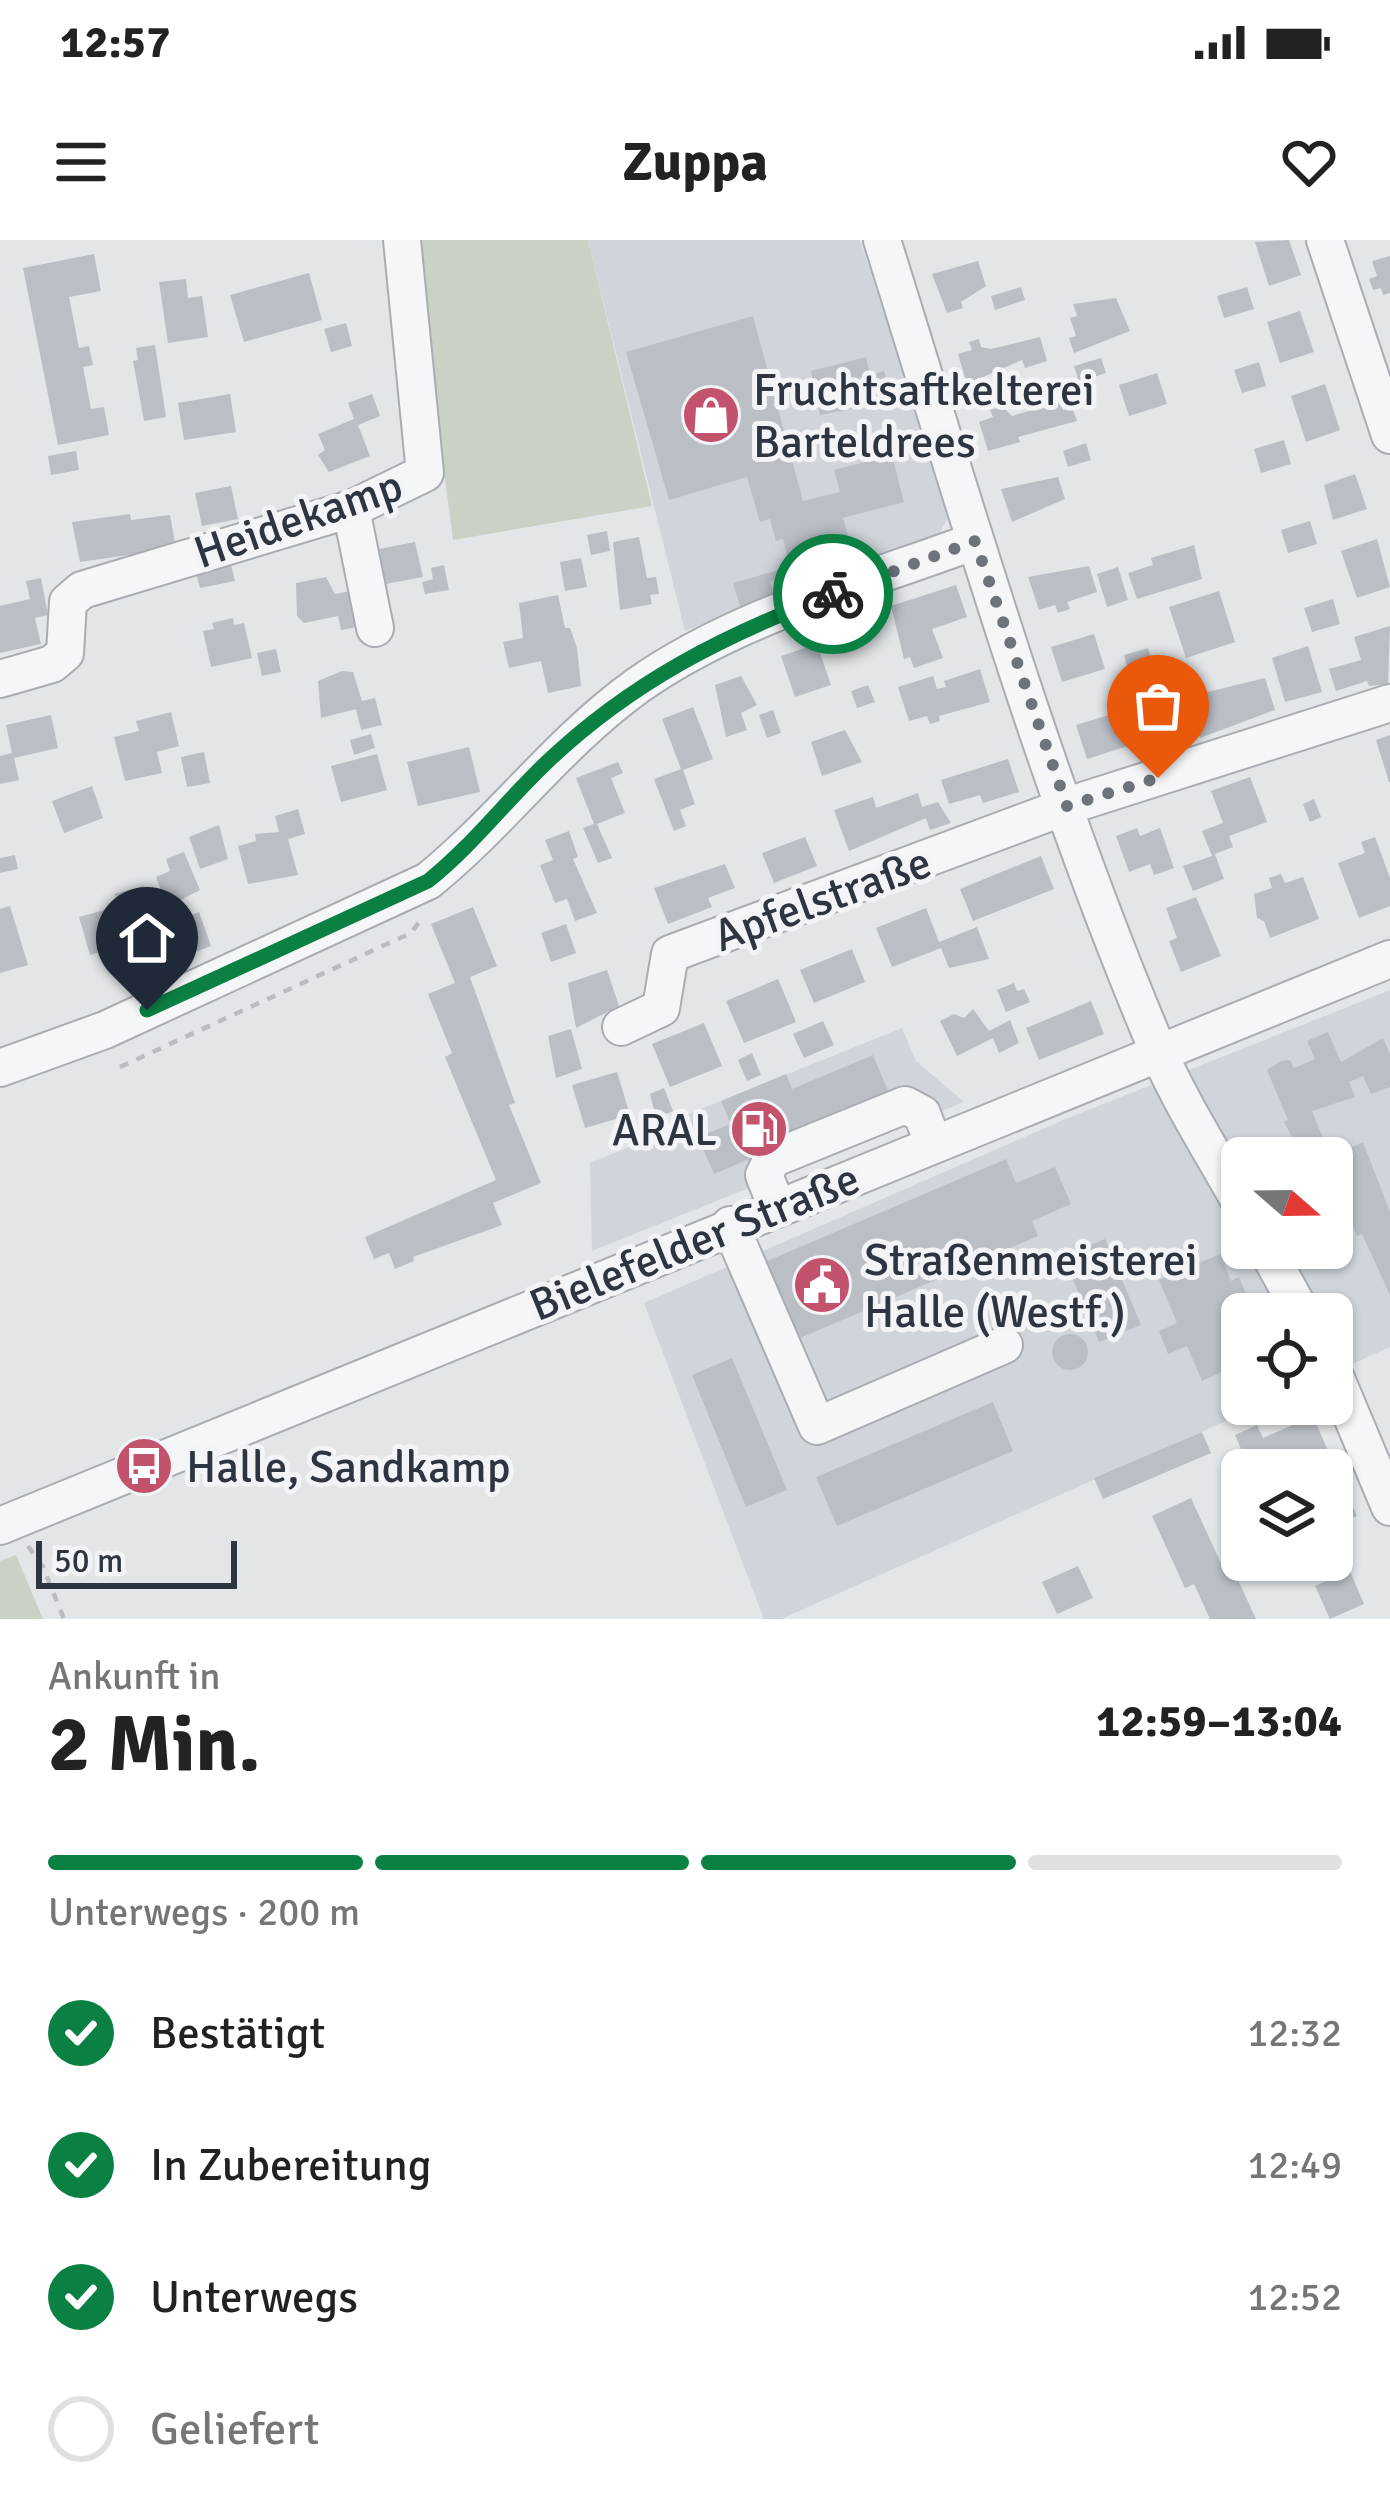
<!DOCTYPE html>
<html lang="de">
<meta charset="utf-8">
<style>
:root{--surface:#fff;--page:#f2f2f2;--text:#222;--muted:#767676;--line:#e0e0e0;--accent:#0b8043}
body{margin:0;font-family:Signika,sans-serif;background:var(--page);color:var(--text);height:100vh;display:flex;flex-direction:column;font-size:45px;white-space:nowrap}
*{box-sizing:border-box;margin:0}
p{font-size:39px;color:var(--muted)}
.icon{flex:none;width:66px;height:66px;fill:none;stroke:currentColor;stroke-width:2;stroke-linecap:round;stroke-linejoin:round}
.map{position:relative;height:1379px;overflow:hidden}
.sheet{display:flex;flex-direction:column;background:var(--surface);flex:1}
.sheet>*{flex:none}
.needle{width:78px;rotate:110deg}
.fabs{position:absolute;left:1221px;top:897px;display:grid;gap:24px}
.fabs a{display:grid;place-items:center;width:132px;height:132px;border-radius:18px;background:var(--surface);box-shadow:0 3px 9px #0004;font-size:60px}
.scale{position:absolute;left:36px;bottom:30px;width:201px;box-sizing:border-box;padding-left:12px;border:6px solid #2c3540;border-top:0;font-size:33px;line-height:42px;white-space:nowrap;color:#2c3540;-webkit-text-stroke:9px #f2f4f7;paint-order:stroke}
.pin{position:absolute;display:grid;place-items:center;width:102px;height:102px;color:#fff;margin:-123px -51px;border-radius:50% 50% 50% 0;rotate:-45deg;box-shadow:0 0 12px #0007}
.pin .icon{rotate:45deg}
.courier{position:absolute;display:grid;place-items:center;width:120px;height:120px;margin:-60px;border:9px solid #0b8043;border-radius:50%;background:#fff;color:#222;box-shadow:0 3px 15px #0007}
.head em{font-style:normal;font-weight:700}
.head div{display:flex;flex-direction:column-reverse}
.head{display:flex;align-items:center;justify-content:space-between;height:204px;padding:0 48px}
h1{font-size:78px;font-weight:700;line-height:90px}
.bar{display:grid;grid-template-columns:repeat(4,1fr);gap:18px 12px;align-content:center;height:144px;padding:0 48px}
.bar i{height:15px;border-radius:9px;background:var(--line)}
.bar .selected{background:var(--accent)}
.bar p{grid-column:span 4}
ol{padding:0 48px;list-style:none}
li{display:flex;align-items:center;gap:36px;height:132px}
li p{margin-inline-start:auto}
li .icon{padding:12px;border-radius:50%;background:var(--accent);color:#fff;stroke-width:4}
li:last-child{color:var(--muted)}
li i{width:66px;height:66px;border:6px solid var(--line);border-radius:50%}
.status{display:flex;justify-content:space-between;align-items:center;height:84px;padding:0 60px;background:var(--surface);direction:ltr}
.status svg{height:33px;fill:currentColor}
header{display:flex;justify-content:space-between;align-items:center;height:156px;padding:0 48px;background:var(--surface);font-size:54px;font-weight:700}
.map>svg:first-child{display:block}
.built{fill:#d0d5db;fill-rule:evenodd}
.green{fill:#c9d2c4}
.building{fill:#babfc6}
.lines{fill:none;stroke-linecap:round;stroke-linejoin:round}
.minor-casing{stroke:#a8adb3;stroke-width:40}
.path{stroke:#b9bcc1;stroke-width:4.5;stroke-dasharray:9 9;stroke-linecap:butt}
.minor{stroke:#f5f6f8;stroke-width:36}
.done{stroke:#6c737b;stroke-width:12;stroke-dasharray:0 21.6}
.route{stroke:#0b8043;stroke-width:15}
.labels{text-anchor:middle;stroke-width:10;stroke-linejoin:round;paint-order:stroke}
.poi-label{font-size:45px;fill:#2c3540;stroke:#f2f4f7;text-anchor:start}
.street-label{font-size:45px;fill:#2c3540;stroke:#f2f4f7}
</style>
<div class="status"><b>12:57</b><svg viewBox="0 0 49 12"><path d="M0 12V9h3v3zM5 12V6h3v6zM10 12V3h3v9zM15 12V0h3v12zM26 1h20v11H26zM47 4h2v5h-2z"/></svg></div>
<header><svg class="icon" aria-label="menu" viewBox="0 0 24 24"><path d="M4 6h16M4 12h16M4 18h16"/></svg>Zuppa<svg class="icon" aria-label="heart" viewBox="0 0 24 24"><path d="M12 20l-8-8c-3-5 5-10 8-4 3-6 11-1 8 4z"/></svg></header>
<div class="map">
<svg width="1390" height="1379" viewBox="0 0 1390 1379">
<rect width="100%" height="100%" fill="#e2e6e9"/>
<!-- built -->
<path class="built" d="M 588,0 L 860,0 L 950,274 L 939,294 L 685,391 Z
M 1390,750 L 1390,1107 L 1332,1133 L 1332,1074 L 1242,1074 L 1242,1164 L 1264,1164 L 781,1379 L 764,1379 L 644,1063 L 1068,878 ZM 1242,918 L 1332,918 L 1332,1008 L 1242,1008 Z
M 902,788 L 916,821 L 964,862 L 592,1011 L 590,923 L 668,891 L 666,883 Z"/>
<!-- green -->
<path class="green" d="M 414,0 L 588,0 L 652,266 L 453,300 Z
M 16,1315 L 43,1379 L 0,1379 L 0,1321 Z"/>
<!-- building -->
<path class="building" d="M 1289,0 L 1301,35 L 1269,46 L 1255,2 Z
M 94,14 L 101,51 L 69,57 L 79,108 L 89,106 L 93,125 L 83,127 L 91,169 L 104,167 L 109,195 L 58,205 L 23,28 Z
M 1390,16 L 1390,53 L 1383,55 L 1381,48 L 1373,50 L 1369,39 L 1377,36 L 1372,21 Z
M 978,21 L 986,46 L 961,62 L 963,68 L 947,73 L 932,34 Z
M 309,33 L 322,80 L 244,102 L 230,55 Z
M 186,39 L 188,58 L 202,56 L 208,97 L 168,103 L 159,42 Z
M 1021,47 L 1025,60 L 995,70 L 991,56 Z
M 1247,47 L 1254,69 L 1224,78 L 1217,56 Z
M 1116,58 L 1130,91 L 1074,113 L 1069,98 L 1076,96 L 1070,78 L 1077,76 L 1073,64 Z
M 1300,71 L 1314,112 L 1280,123 L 1267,82 Z
M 753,76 L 803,261 L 840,252 L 834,230 L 892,215 L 904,262 L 843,278 L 848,296 L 814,305 L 820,327 L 770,341 L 774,356 L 740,366 L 733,343 L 790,327 L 783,299 L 776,301 L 770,279 L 760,282 L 747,237 L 669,260 L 626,112 Z
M 346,83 L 352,106 L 331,112 L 324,89 Z
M 1040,97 L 1047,121 L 1025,128 L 1022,120 L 967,144 L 958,114 L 972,110 L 969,102 L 979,99 L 981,107 L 991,109 Z
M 155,105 L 166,177 L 144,181 L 133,121 L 138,120 L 136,108 Z
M 866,117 L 870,135 L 884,131 L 892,161 L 820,175 L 811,131 Z
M 1101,118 L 1106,133 L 1079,142 L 1074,126 Z
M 1259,122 L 1266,146 L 1242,153 L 1234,130 Z
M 1157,133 L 1167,164 L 1129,176 L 1119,145 Z
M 1325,144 L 1340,190 L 1306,202 L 1291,156 Z
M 230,154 L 236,192 L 184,200 L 178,163 Z
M 372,154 L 380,176 L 358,185 L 370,216 L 329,232 L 318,215 L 325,210 L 318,194 L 354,179 L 348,163 Z
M 1060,162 L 1063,170 L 1072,167 L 1077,181 L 1018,197 L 1020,202 L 988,211 L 979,182 L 993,177 L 990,170 L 1002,166 L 1012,176 Z
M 1284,200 L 1291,224 L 1261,233 L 1254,209 Z
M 1086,203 L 1091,220 L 1068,227 L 1063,211 Z
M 76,211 L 79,230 L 51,235 L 48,216 Z
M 1355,234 L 1367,269 L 1333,280 L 1324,245 Z
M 1058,237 L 1065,259 L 1012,282 L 1001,249 Z
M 231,246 L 238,279 L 202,286 L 195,253 Z
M 130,274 L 131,280 L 170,275 L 176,308 L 80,322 L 72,282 Z
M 1310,281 L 1317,304 L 1288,313 L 1281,290 Z
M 607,291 L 610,311 L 591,315 L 587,295 Z
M 639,297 L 647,338 L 656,337 L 659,354 L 650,355 L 652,364 L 620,370 L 613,302 Z
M 1377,299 L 1390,347 L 1357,358 L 1341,311 Z
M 415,302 L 423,337 L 386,344 L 379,309 Z
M 1194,305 L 1202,339 L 1137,359 L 1128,333 L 1153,325 L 1151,318 Z
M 581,318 L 587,347 L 565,351 L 560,322 Z
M 231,325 L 235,341 L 200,348 L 196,333 Z
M 444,325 L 449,350 L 425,354 L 422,342 L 433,339 L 431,328 Z
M 1089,326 L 1097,352 L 1067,362 L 1070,369 L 1058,373 L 1055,365 L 1039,370 L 1028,337 Z
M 1118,327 L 1128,360 L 1107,367 L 1097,334 Z
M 326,337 L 335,354 L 355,350 L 362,386 L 341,390 L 338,376 L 304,383 L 297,376 L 296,343 Z
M 41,338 L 48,375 L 35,378 L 41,404 L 0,413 L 0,366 L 30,359 L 26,341 Z
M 956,345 L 967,377 L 932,389 L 943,418 L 914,428 L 910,417 L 904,419 L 891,366 Z
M 1219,351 L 1235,402 L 1186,418 L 1169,367 Z
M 558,355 L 565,388 L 570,388 L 577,408 L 581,446 L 548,453 L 541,421 L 509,428 L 503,402 L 523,398 L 519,363 Z
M 1333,359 L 1340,384 L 1312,392 L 1304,368 Z
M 233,378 L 234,385 L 244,383 L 252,418 L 211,427 L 203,391 L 214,389 L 212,383 Z
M 1390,386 L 1388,444 L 1369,446 L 1367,441 L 1336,451 L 1329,429 L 1361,420 L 1354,397 Z
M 1094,394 L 1105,429 L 1062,442 L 1051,407 Z
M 817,404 L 831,445 L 795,457 L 781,416 Z
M 1308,406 L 1322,452 L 1285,462 L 1272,418 Z
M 1148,408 L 1157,438 L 1132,446 L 1124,415 Z
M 276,409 L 281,432 L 262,436 L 257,413 Z
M 980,429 L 990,462 L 939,476 L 940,481 L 930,484 L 927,476 L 909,481 L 898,447 L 933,436 L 937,449 L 946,447 L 944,441 Z
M 342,431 L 353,432 L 362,461 L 375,458 L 382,485 L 361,490 L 356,469 L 321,478 L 318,441 Z
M 741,436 L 757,465 L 741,473 L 747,490 L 726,497 L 715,445 Z
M 1265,438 L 1275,470 L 1200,498 L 1187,457 Z
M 868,445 L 875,462 L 857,468 L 851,451 Z
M 1132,452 L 1141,481 L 1126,489 L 1131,505 L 1087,519 L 1076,485 L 1119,472 L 1116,457 Z
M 693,467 L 713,519 L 683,530 L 695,564 L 680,570 L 686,586 L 674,591 L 654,539 L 681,529 L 662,479 Z
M 773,470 L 781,493 L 767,498 L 759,475 Z
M 171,472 L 179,506 L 157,512 L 162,533 L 125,541 L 114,497 L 139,491 L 136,481 Z
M 51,475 L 58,508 L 14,518 L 19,540 L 0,544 L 0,516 L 12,513 L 6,485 Z
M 845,490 L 862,522 L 822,536 L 811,502 Z
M 371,494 L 375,508 L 354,515 L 350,500 Z
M 1390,495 L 1390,542 L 1389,542 L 1376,500 Z
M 469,507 L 480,552 L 418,566 L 407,522 Z
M 204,512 L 210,543 L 187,547 L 181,517 Z
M 377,514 L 387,550 L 341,562 L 331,526 Z
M 1008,519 L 1019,552 L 983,563 L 980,555 L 949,564 L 941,540 Z
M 618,522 L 623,533 L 611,538 L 625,573 L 597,584 L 612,618 L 598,623 L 583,588 L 594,584 L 576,538 Z
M 1250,537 L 1267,582 L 1229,596 L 1233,607 L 1215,614 L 1224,639 L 1193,651 L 1183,626 L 1212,616 L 1202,591 L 1223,583 L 1211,551 Z
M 92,546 L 103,578 L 64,593 L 52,561 Z
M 918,553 L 922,567 L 938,562 L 951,583 L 930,590 L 926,578 L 849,611 L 834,570 L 873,557 L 876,568 Z
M 1314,559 L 1321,577 L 1310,582 L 1303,564 Z
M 298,569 L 305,594 L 288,599 L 298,635 L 248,644 L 238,606 L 256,601 L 255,594 L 279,592 L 275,576 Z
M 219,585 L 228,619 L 200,629 L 189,597 Z
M 1137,588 L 1140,596 L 1160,588 L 1174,628 L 1154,635 L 1150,624 L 1129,632 L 1116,596 Z
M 569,591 L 578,617 L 573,619 L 597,673 L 575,681 L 567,659 L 555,663 L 540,625 L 553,620 L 545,600 Z
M 805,597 L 817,626 L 774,643 L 762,613 Z
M 1375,597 L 1390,638 L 1390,666 L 1359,678 L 1338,623 L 1365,613 L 1361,602 Z
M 184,612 L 200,650 L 167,667 L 156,637 L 170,631 L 166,619 Z
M 15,615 L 18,629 L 0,633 L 0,618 Z
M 1041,616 L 1054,649 L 973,681 L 960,649 Z
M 725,624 L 735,648 L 708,658 L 712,667 L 668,684 L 654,648 Z
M 1281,634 L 1285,643 L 1303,637 L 1319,679 L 1270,698 L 1264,681 L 1257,678 L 1254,654 L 1272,648 L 1269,638 Z
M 144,646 L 149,663 L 137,666 L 140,677 L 123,681 L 130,703 L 90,715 L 79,677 L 119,666 L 115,654 Z
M 1196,657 L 1221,716 L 1181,732 L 1169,701 L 1177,698 L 1166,668 Z
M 10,666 L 28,725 L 0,733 L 0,669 Z
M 473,667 L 497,726 L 470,737 L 515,863 L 509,865 L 541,943 L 493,963 L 502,985 L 413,1017 L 414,1021 L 395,1029 L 389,1013 L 374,1019 L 365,997 L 496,940 L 445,817 L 452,813 L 428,754 L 455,743 L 431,684 Z
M 926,668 L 939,702 L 977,687 L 989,719 L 949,728 L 941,708 L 892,727 L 876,688 Z
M 199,672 L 211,706 L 185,716 L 173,682 Z
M 566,684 L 576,713 L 551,722 L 541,693 Z
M 852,709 L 865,742 L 814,763 L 800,730 Z
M 607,730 L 619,766 L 576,788 L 568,743 Z
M 778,739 L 796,782 L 744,803 L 726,761 Z
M 1014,743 L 1017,751 L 1024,749 L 1030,762 L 1006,772 L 997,750 Z
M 1091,761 L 1104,794 L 1039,820 L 1026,788 Z
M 973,769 L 989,791 L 1010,780 L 1019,803 L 999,813 L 993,798 L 957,816 L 940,781 L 954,774 L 964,778 Z
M 823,781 L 834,805 L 804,818 L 793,794 Z
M 704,783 L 722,826 L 670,847 L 652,804 Z
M 571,789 L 582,829 L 556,838 L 548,796 Z
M 1328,792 L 1341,822 L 1383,798 L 1390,814 L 1390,847 L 1371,854 L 1363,836 L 1349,842 L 1355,857 L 1312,871 L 1327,908 L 1303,918 L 1284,882 L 1288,880 L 1267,830 L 1281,821 L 1290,820 L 1294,828 L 1315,819 L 1307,801 Z
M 752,813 L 761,835 L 747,841 L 738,820 Z
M 873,815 L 898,875 L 794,900 L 714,934 L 698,897 L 731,884 L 721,861 L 786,834 L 792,849 Z
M 617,832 L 630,875 L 585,888 L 572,845 Z
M 664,848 L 673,871 L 656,878 L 650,854 Z
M 1363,902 L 1390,972 L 1390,1055 L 1362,994 L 1357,996 L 1349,977 L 1337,982 L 1332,970 L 1342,962 L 1332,941 L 1332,916 Z
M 1006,919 L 1016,943 L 1055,927 L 1071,964 L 1032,981 L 1038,996 L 791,1102 L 758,1025 Z
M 1105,999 L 1141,1085 L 1099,1102 L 1063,1016 Z
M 1220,1014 L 1231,1041 L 1239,1037 L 1255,1074 L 1242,1074 L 1242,1123 L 1202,1141 L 1187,1106 L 1168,1114 L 1159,1091 L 1177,1083 L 1159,1040 Z
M1052 1112a18 18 0 1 1 36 0a18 18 0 1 1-36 0Z
M 732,1118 L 787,1250 L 746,1267 L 692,1135 Z
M 993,1162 L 1013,1211 L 837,1286 L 816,1237 Z
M 1313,1176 L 1328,1211 L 1284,1230 L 1277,1230 L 1270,1215 L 1248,1225 L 1235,1195 L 1257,1185 L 1263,1198 Z
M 1202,1192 L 1211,1213 L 1103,1259 L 1094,1238 Z
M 1342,1243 L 1357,1276 L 1341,1283 L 1349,1302 L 1332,1309 L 1332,1247 Z
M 1191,1258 L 1224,1330 L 1232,1327 L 1256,1379 L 1210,1379 L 1194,1344 L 1185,1348 L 1152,1276 Z
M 1078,1326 L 1093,1358 L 1057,1374 L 1042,1342 Z
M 1350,1331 L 1364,1364 L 1330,1379 L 1315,1346 Z"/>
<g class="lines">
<defs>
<path id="minor" d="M 882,0 C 967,272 1047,550 1159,813 C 1182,865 1214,915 1242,965
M 1325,0 L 1390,195
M 351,269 L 375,388
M 0,439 L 52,424 L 65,413 L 68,362 L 82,350 L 351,269 L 425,233 L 402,0
M 621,787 L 661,768 L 670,714 L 1067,566 L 1390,463
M 0,828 L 105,790 L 428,641 C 502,581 558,503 637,446 C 736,376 862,343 975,301
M 777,967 L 764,935 L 772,919 L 905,865 L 922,874 L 933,903
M 730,985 L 817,1186 L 1004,1105
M 1266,1008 L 1302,1074
M 1332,1129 L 1390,1267
M 0,1286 L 1390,719"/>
</defs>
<!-- minor casing -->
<use href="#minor" class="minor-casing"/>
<!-- path -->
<path class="path" d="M 120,827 L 411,693 L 422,678
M 28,1306 L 43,1327 L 64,1379"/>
<!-- minor -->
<use href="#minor" class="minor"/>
</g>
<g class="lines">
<!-- done -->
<path class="done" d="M 833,354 L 975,301 L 1067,566 L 1158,538"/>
<!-- route -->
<path class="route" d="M 147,770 L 428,641 C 472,606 505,562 546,523 C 631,442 724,395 833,354"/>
</g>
<!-- icons -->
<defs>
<symbol id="shop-disc" viewBox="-11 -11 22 22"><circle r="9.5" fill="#c3526d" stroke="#f2f4f7"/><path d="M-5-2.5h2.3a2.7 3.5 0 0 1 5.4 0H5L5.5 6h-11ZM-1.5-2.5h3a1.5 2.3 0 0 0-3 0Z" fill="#fff"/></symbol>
<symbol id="fuel-disc" viewBox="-11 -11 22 22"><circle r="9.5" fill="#c3526d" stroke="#f2f4f7"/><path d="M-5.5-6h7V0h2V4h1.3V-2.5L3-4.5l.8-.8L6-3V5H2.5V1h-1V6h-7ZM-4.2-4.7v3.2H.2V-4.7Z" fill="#fff"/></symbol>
<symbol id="civic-disc" viewBox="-11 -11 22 22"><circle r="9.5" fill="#c3526d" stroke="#f2f4f7"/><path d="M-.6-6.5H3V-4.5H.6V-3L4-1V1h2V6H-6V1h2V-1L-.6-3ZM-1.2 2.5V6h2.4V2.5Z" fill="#fff"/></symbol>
<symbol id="bus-disc" viewBox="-11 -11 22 22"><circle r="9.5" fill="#c3526d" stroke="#f2f4f7"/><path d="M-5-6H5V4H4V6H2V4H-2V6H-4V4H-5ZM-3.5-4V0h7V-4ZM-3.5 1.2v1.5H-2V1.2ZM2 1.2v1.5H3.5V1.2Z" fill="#fff"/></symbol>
</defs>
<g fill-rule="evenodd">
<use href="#shop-disc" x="678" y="142" width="66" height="66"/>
<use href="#fuel-disc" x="726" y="856" width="66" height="66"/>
<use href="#civic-disc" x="789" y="1012" width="66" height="66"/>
<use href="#bus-disc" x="111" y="1193" width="66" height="66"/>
</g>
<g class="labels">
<!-- poi labels -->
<g class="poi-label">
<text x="753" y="165">Fruchtsaftkelterei<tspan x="753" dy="52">Barteldrees</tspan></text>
<text x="717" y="905" text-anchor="end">ARAL</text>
<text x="864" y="1035">Straßenmeisterei<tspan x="864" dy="52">Halle (Westf.)</tspan></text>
<text x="186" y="1242">Halle, Sandkamp</text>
</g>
<!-- street labels -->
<g class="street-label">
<text transform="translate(298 278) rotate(-19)" y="16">Heidekamp</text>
<text transform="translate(822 658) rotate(-20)" y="16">Apfelstraße</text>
<text transform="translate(694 1001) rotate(-22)" y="16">Bielefelder Straße</text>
</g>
</g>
</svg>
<div class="fabs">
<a><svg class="needle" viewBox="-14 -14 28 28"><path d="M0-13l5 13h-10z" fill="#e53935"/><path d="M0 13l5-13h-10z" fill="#767676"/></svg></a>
<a><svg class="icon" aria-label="locate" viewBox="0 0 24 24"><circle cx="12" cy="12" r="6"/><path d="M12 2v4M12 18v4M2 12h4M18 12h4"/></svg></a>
<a><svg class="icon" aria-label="layers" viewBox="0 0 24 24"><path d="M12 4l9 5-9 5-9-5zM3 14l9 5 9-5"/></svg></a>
</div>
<div class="scale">50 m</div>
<div class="pin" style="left:1158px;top:538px;background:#ea580c"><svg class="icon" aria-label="bag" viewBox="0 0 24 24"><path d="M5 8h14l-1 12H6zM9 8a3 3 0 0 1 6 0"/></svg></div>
<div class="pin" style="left:147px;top:770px;background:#1f2937"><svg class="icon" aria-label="home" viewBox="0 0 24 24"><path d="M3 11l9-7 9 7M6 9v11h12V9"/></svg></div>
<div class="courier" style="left:833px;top:354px"><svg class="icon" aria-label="bike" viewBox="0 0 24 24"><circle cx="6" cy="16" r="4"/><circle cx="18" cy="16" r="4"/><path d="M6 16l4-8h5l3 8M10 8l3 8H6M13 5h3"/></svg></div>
</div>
<section class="sheet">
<div class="head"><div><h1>2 Min.</h1><p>Ankunft in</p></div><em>12:59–13:04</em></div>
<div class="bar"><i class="selected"></i><i class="selected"></i><i class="selected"></i><i></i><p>Unterwegs · 200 m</p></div>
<ol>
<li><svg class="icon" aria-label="check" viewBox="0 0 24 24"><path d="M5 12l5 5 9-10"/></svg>Bestätigt<p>12:32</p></li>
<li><svg class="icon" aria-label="check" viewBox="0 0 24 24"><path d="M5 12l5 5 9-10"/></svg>In Zubereitung<p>12:49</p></li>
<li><svg class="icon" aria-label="check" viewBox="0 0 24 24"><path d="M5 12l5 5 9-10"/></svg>Unterwegs<p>12:52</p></li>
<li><i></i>Geliefert</li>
</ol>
</section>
